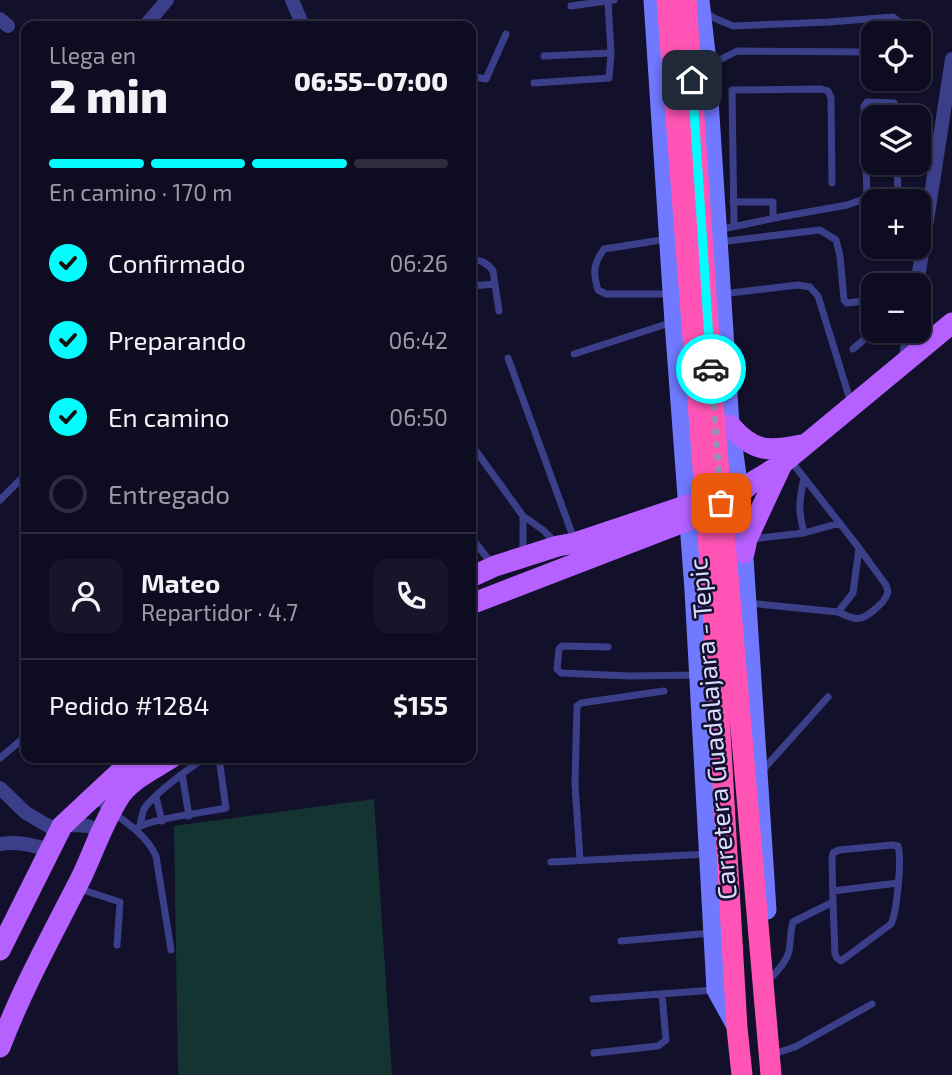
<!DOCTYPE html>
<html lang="es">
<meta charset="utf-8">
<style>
:root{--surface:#0e0c20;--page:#171529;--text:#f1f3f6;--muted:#9b9ba5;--line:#2e2c3e;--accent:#05fcff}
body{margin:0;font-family:"Exo 2",sans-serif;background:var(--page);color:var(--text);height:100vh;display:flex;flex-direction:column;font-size:26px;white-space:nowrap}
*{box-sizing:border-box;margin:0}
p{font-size:23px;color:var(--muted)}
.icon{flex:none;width:38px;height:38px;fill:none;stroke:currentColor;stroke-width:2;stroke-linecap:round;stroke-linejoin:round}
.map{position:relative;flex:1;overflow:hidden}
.sheet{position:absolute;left:21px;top:21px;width:455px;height:742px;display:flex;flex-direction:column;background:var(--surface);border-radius:14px;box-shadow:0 2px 5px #0004,0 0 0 2px var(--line)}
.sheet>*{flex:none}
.fabs{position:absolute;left:861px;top:21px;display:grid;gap:14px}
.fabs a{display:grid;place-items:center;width:70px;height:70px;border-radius:14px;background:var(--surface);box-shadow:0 2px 5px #0004,0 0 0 2px var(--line);font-size:35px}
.pin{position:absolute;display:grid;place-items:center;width:60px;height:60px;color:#fff;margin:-30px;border-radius:14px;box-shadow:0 4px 10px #0006}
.courier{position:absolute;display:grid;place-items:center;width:70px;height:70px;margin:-35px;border:5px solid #05fcff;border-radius:50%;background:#fff;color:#222;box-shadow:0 2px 9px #0007}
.overview em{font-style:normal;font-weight:800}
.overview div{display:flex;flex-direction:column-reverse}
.overview{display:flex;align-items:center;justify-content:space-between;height:119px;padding:0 28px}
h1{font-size:46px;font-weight:800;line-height:52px}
.bar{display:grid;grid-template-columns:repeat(4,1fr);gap:10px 7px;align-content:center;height:84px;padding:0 28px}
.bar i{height:9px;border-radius:5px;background:var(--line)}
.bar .on{background:var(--accent)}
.bar p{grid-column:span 4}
.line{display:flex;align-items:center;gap:18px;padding:0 28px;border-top:2px solid var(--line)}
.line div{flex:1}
.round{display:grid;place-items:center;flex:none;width:74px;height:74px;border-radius:14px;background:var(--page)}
ol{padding:0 28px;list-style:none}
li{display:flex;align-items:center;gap:21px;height:77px}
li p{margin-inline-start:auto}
li .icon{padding:7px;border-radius:50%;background:var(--accent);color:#111;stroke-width:4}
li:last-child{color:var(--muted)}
li i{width:38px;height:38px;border:4px solid var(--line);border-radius:50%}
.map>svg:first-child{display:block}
.green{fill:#133430}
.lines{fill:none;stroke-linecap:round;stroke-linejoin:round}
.lane{stroke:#3b3f89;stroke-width:7}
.street{stroke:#3b3f89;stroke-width:14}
.secondary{stroke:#7079ff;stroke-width:19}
.primary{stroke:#b560ff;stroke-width:21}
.highway{stroke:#ff54b5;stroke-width:21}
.highway-bridge{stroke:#ff54b5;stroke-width:21}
.done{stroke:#9493b4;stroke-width:7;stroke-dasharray:0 12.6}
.route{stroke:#05fcff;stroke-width:9}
.labels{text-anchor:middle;stroke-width:5;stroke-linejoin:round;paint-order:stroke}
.street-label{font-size:26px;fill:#dad9ff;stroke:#12102a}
</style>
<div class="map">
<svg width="952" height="1075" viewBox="0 0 952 1075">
<rect width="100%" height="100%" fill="#12102a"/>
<!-- green -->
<path class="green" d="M 374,799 L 392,1075 L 178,1075 L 174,826 Z"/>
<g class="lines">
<!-- lane -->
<path class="lane" d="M 571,6 L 614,0
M 706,12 L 714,18 L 733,26 L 829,22 L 893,17 L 903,25 L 902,33
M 544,56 L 611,53 L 608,1
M 708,66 L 737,51 L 873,52
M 471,76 L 486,79 L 506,34
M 534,83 L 609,78 L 611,53
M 867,198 L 864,106 L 867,102 L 894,103 L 895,117
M 733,202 L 773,202 L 773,218
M 734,226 L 732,90 L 821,89 L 828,91 L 831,98 L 832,183
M 718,230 L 780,217 L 847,205 L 867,198 L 894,197 L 898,194 L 897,163
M 668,239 L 604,249 C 593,264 593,273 598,290 L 606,294 L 672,294
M 719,242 L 820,230 L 836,240 L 840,256 L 844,300 L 847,303 L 873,300
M 471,259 C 481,261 487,262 493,271 L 499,311
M 471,286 L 495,284
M 722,294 L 798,285 L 810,287 L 818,296 L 851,403
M 471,306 L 472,313
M 853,349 L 874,331
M 574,354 L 673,322
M 508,358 L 575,542
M 471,444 L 523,516 L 543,530 L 556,543
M 0,500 L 26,474
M 804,533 L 840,523
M 471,537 L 492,564
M 752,539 L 804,533 C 798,510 799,501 804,478
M 522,554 L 523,544 L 523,516
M 748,603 L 838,612 L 853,593 L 859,548 L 791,461
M 838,612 C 855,620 860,622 874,610 C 881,604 885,601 888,592 L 886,585 L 859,548
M 608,647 L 562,646 L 559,649 L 557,669 L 561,673 L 630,676 L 698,675
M 0,758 L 26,736
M 761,772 L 828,697
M 182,774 L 189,816
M 156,797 L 162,821
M 94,799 C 116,816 144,830 156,856 L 171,950
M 140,826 C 141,821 142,814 144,809 C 152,795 190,768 204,758
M 135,829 C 152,818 203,813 226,808 L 219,758
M 580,860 L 575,784 L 577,706 L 581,703 L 664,691
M 551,862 L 708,854
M 80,889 L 120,902 L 117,945
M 833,891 L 898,883
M 621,941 L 712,933
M 768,981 C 776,972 786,963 789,951 C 791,941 790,932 793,922 L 833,902 L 832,859 L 833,853 L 839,850 L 892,845 L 898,846 C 902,860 897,911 891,924 L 841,961 L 837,958 L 835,954 L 833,902
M 593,999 L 714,990
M 594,1053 L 658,1046 L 666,1040 L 662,994
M 773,1054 L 795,1047 L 872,1004"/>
<!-- street -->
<path class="street" d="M 292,0 L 303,26
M 0,19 L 8,26
M 145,26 L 167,0
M 917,285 L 952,59
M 905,363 L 910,331
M 0,788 L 26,813 L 50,827 L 73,825 L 88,826 L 101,832
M 0,844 C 17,841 33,845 49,850"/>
<!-- secondary -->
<path class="secondary" d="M 653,0 L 674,322 L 694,590 L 716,990 L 737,1028
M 700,0 L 706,53 L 730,425 L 740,497 L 767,910"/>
<!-- primary -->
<path class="primary" d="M 730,425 C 753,452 768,452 801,445
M 744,553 L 747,539 L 782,464
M 471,577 L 495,566 L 558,546 L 575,543 L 688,505
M 471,604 L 689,520 L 739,494 L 754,481 L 782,464 L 952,323
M 0,950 L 62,826 L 123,769 L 141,758
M 0,1047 C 22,989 53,933 81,878 C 94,851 103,822 120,796 C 132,779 154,769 171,758"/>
<!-- highway -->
<path class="highway" d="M 667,0 L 700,428
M 686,0 L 715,428
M 711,576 L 737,1028 L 742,1075
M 728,577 L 771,1075"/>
<!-- highway-bridge -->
<path class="highway-bridge" d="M 700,428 L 711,576
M 715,428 L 728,577"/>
</g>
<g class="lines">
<!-- done -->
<path class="done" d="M 711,369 L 721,503"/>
<!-- route -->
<path class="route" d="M 692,80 L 711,369"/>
</g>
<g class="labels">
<!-- street labels -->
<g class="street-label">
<text transform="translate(713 729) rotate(-95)" y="9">Carretera Guadalajara - Tepic</text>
</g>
</g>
</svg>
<div class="fabs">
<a><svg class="icon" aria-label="locate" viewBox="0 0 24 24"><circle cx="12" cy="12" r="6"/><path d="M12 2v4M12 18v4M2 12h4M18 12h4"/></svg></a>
<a><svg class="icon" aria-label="layers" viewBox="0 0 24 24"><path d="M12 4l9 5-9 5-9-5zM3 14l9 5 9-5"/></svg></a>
<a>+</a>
<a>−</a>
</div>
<div class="pin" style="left:721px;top:503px;background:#ea580c"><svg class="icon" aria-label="bag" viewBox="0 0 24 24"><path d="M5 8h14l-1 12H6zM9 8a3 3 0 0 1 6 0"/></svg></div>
<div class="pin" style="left:692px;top:80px;background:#1f2937"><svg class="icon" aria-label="home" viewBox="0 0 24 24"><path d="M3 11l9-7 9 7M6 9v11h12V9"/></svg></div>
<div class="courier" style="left:711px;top:369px"><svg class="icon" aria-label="car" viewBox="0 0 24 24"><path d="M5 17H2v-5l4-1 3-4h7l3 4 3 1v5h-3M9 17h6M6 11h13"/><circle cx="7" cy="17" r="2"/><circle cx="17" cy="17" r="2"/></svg></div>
<section class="sheet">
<div class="overview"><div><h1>2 min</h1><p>Llega en</p></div><em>06:55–07:00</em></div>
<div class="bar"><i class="on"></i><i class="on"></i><i class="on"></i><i></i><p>En camino · 170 m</p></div>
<ol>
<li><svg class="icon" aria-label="check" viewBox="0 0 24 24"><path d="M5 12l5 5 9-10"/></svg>Confirmado<p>06:26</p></li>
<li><svg class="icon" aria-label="check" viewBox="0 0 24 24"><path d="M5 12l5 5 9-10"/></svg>Preparando<p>06:42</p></li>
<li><svg class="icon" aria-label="check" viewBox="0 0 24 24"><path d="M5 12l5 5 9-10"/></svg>En camino<p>06:50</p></li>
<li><i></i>Entregado</li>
</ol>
<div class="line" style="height:126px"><a class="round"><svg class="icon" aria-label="person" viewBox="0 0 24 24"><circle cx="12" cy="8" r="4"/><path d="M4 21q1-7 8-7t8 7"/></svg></a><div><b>Mateo</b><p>Repartidor · 4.7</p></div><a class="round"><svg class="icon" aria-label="phone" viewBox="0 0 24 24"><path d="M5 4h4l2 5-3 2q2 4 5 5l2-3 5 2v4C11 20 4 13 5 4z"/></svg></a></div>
<div class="line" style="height:91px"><div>Pedido #1284</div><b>$155</b></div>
</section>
</div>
